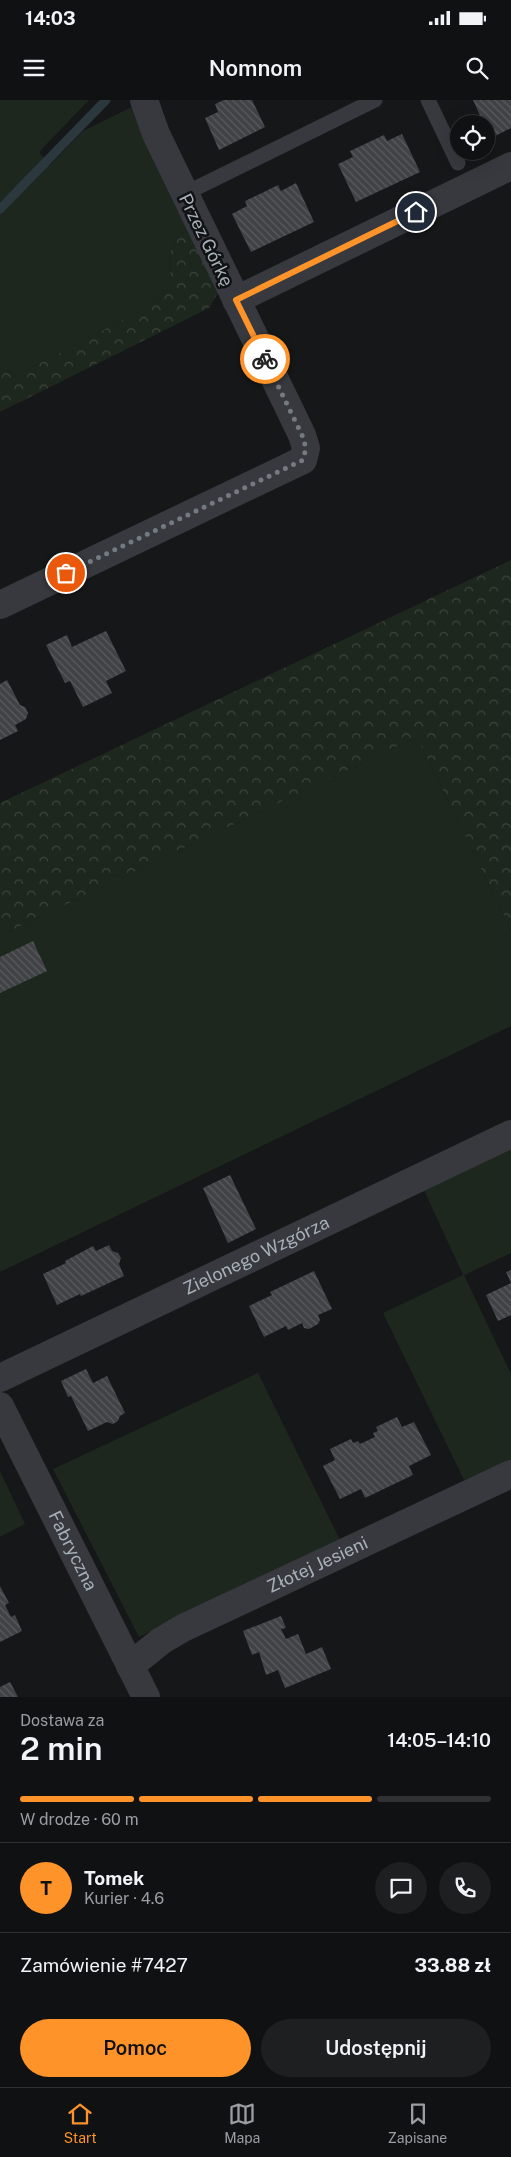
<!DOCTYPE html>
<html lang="pl">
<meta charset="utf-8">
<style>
:root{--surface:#101113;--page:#1e1f21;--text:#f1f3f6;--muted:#9c9da0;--line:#303133;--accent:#fe9329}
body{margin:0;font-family:"Public Sans",sans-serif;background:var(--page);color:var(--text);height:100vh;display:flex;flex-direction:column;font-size:19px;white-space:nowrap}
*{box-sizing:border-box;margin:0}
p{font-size:16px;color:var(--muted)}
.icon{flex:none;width:28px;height:28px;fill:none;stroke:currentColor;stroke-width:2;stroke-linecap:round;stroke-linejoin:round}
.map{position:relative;height:1597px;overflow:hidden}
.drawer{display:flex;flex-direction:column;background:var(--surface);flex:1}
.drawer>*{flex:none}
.controls{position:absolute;left:450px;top:15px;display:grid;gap:10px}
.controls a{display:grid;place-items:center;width:45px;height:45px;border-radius:50%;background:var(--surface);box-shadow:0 5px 20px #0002,0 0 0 1px var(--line);font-size:25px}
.pin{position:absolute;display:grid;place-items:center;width:42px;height:42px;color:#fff;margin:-21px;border:2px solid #fff;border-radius:50%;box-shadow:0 1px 5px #0007}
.courier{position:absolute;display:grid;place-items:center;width:50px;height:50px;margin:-25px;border:4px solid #fe9329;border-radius:50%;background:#fff;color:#222;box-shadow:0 1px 6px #0007}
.headline em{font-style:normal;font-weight:600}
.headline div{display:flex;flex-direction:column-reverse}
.headline{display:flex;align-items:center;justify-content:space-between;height:85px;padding:0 20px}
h1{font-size:32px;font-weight:600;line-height:38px}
.bar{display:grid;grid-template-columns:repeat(4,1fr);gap:8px 5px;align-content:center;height:60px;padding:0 20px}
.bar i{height:6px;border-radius:4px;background:var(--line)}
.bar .active{background:var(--accent)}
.bar p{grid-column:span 4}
.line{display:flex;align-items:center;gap:12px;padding:0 20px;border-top:1px solid var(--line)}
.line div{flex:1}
.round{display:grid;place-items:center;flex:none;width:52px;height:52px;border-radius:26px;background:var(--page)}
.button{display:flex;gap:10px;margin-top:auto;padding:10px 20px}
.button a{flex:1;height:58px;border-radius:30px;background:var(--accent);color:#111;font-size:20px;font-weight:600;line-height:58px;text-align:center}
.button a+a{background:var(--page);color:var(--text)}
.status{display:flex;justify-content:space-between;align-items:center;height:35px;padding:0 25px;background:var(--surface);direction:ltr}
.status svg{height:14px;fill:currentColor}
header{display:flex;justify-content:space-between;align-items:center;height:65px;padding:0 20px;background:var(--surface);font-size:22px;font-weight:600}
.tabs{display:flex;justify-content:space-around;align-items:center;height:70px;border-top:1px solid var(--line);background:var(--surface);font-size:14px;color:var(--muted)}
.tabs a{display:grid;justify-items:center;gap:2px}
.tabs .active{color:var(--accent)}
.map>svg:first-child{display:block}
.grass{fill:#1e271e}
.forest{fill:url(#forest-crowns)}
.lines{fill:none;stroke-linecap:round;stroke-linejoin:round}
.stream{stroke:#2b383e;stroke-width:9}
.building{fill:url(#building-back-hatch)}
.lane{stroke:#37393e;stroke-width:15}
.street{stroke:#37393e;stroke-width:28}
.done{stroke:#747a81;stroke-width:5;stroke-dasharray:0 9}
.route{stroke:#fe9329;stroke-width:6}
.labels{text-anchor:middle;stroke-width:5;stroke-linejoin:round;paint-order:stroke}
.street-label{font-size:18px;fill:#a7b0b9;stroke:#111214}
</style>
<div class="status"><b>14:03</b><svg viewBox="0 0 49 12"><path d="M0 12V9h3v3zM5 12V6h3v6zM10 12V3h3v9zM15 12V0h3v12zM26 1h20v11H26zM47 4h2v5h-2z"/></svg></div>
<header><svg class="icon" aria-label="menu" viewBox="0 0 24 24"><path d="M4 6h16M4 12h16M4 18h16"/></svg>Nomnom<svg class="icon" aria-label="search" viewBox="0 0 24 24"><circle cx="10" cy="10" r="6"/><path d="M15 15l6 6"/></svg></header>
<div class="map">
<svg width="511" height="1597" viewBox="0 0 511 1597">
<defs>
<pattern id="forest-crowns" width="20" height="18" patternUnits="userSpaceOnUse" patternTransform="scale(1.25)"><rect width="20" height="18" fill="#1e271e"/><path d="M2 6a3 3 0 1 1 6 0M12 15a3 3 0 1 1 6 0" fill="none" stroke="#3c443d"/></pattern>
<pattern id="building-back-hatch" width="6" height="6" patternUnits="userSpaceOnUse" patternTransform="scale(1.25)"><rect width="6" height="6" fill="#404246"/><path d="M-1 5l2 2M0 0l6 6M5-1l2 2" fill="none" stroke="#595b5f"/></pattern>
</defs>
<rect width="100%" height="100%" fill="#161719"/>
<!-- grass -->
<path class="grass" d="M 0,0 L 89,0 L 39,52 L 50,65 L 83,31 L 132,7 L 187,125 L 171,149 L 170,186 L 146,208 L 15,276 L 0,268 Z
M 417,637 L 511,830 L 511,926 L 0,1172 L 0,836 Z
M 511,1049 L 511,1153 L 464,1175 L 511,1274 L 511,1360 L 464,1380 L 383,1213 L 463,1175 L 424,1090 Z
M 258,1273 L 340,1440 L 139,1537 L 53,1369 Z
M 0,1371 L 25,1424 L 0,1437 Z"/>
<!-- forest -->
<path class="forest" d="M 187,125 L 219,191 L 209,208 L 0,312 L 0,268 L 15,276 L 146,208 L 170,186 L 171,149 Z
M 511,460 L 511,830 L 417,637 L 0,836 L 0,703 Z"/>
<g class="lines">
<!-- stream -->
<path class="stream" d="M 0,109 L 106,0"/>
</g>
<!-- building -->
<path class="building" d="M 224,0 L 252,0 L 265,27 L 219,50 L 205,18 L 218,12 L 215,4 Z
M 473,0 L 511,0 L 511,28 L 491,38 L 486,24 L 484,24 Z
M 402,34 L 420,72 L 356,102 L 338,64 L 353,57 L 350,51 L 384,35 L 387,41 Z
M 296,83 L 314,122 L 251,152 L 232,114 L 247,106 L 245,101 L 262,93 L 278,85 L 281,91 Z
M 106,531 L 126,571 L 106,581 L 112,593 L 83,607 L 70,581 L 65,583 L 46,545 L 67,535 L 72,547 Z
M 7,580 L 20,605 L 25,607 L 28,613 L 26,619 L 15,625 L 18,631 L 0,640 L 0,584 Z
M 33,841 L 47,871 L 0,893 L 0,857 Z
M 230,1075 L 256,1129 L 228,1143 L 203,1088 Z
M 109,1145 L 112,1151 L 118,1153 L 121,1158 L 119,1164 L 124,1176 L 81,1196 L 80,1194 L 57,1205 L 43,1174 L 66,1163 L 65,1161 L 93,1146 L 96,1151 Z
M 511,1170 L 511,1215 L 498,1221 L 486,1195 L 511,1183 L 506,1172 Z
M 314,1171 L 332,1209 L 318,1215 L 320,1220 L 318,1224 L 309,1229 L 304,1228 L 302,1223 L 288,1230 L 286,1226 L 264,1237 L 249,1206 L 272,1195 L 270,1192 Z
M 86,1269 L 93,1283 L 107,1276 L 125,1313 L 120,1316 L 118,1321 L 113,1324 L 107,1322 L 88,1331 L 71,1296 L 68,1297 L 61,1281 Z
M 397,1317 L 402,1327 L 414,1322 L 431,1355 L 409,1366 L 413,1375 L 365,1398 L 361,1389 L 340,1399 L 323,1366 L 335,1360 L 330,1349 L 351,1339 L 353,1343 L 358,1341 L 360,1344 L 375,1337 L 373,1333 L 378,1331 L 376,1327 Z
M 0,1486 L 9,1503 L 5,1505 L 11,1517 L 15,1515 L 22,1531 L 0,1542 Z
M 281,1516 L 286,1528 L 281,1529 L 286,1539 L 298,1534 L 306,1554 L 322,1547 L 331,1569 L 285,1588 L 278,1570 L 266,1575 L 259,1552 L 252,1555 L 243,1531 Z
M 10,1582 L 18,1597 L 0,1597 L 0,1587 Z"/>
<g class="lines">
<!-- lane -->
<path class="lane" d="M 428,0 L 458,63
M 184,94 L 375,0"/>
<!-- street -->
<g class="street">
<path d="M 236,200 L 511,66"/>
<path d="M 0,505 L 303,360 L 306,348 L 302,335 L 156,34 L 144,0"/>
<path id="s1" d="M 0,1278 L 511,1034"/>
<path id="s2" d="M 0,1306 L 146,1597"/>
<path id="s3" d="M 130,1566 L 161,1541 L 183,1528 L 511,1374"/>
</g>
</g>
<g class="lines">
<!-- done -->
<path class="done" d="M 66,473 L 303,360 L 306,348 L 302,335 L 265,259"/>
<!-- route -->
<path class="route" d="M 265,259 L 236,200 L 416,112"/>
</g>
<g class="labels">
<!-- street labels -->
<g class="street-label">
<text transform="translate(206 140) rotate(64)" y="6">Przez Górkę</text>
<text dy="6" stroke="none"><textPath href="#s1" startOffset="284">Zielonego Wzgórza</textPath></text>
<text dy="6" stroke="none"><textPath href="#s2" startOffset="162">Fabryczna</textPath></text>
<text dy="6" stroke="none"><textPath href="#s3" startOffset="214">Złotej Jesieni</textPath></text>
</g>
</g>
</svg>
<div class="controls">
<a><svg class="icon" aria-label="locate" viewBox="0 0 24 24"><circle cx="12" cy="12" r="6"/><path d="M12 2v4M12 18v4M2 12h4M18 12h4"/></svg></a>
</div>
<div class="pin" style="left:66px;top:473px;background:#ea580c"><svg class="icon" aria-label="bag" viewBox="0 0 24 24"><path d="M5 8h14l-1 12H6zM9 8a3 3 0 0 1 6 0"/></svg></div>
<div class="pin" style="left:416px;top:112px;background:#1f2937"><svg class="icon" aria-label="home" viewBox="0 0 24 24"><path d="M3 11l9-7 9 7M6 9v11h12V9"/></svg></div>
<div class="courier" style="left:265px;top:259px"><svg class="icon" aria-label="bike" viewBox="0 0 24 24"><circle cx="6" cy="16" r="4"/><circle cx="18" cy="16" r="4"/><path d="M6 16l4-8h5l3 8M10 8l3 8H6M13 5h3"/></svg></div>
</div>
<section class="drawer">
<div class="headline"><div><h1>2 min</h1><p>Dostawa za</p></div><em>14:05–14:10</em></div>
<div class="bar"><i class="active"></i><i class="active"></i><i class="active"></i><i></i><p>W drodze · 60 m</p></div>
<div class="line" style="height:90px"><b class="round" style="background:var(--accent);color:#111">T</b><div><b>Tomek</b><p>Kurier · 4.6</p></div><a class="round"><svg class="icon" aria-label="chat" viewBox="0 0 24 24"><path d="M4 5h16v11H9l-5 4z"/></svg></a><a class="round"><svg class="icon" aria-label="phone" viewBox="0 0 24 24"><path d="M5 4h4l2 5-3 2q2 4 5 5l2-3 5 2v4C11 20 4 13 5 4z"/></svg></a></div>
<div class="line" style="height:65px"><div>Zamówienie #7427</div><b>33.88 zł</b></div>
<div class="button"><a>Pomoc</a><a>Udostępnij</a></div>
</section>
<nav class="tabs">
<a class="active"><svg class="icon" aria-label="home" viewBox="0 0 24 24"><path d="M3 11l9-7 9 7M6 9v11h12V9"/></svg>Start</a>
<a><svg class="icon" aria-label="map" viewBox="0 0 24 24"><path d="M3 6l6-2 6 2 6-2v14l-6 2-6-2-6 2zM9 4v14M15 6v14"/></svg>Mapa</a>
<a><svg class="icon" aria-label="saved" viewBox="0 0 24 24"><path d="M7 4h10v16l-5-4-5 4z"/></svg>Zapisane</a>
</nav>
